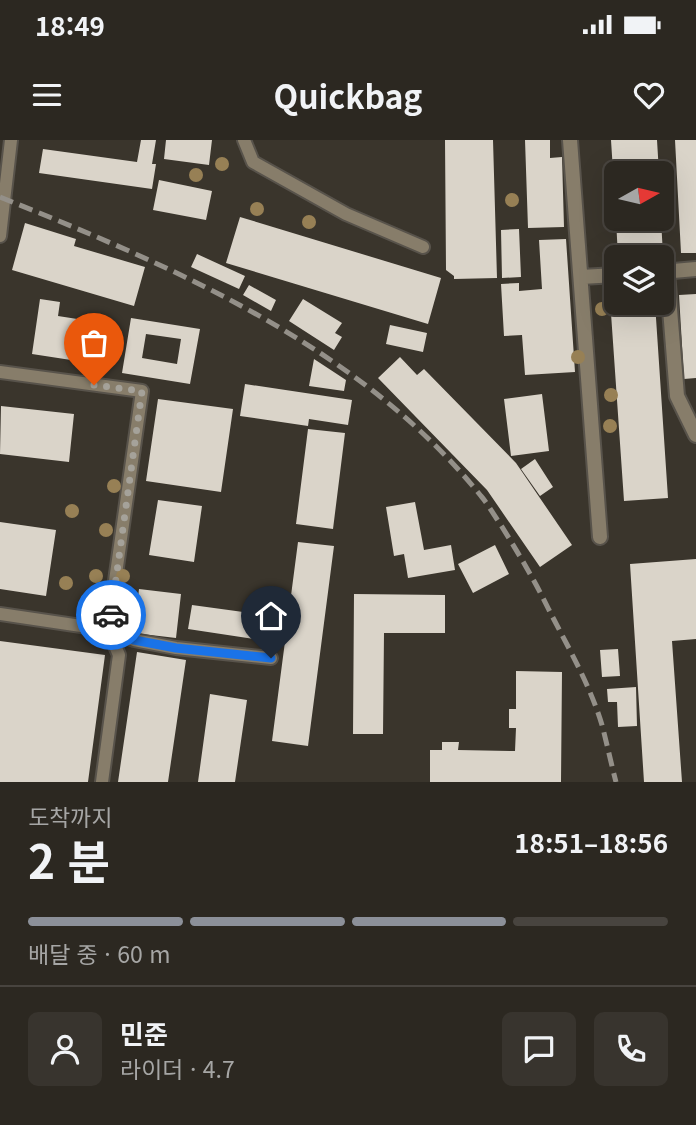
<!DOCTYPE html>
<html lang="ko">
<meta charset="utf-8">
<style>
:root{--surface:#2c2821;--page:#38342e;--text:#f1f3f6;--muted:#a6a6a5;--line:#48443f;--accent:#8c9099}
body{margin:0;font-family:Georgia,"Noto Sans KR",serif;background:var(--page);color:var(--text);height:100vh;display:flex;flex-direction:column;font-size:26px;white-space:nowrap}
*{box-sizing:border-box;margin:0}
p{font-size:23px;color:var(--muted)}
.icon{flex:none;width:38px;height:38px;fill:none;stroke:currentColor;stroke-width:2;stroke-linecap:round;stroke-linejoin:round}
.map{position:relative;height:642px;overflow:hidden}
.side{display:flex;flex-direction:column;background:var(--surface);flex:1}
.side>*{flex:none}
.needle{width:46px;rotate:82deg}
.fabs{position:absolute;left:604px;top:21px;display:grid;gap:14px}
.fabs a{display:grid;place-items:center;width:70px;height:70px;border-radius:10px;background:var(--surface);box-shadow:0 7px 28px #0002,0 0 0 2px var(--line);font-size:35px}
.pin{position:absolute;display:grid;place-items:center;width:60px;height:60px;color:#fff;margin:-72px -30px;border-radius:50% 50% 50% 0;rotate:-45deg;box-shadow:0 0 7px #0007}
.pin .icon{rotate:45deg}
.courier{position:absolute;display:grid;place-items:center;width:70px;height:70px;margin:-35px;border:5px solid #1a73e8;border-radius:50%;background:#fff;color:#222;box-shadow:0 2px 9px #0007}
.head em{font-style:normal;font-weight:700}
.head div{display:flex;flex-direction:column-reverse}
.head{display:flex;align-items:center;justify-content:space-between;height:119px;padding:0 28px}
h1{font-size:46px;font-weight:700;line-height:52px}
.bar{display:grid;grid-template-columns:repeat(4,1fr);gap:10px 7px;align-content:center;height:84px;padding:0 28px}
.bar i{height:9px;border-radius:5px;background:var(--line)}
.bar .on{background:var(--accent)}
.bar p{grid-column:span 4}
.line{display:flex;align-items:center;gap:18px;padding:0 28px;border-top:2px solid var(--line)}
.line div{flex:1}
.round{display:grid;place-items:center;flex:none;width:74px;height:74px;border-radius:10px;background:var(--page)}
.status{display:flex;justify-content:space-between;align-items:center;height:49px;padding:0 35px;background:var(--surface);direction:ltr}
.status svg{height:19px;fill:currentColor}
header{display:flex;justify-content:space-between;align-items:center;height:91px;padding:0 28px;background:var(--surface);font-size:32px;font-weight:700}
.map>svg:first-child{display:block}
.building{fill:#dad4c9;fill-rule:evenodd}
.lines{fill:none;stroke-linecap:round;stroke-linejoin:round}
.service-casing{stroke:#58534b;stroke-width:16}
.minor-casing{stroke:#58534b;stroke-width:18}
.service{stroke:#877d6a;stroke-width:12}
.minor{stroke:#877d6a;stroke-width:14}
.rail{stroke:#949089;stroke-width:5;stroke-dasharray:14 7;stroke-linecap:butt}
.tree{fill:#978055}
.done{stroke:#a5a29a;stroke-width:7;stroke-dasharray:0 12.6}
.route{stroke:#1a73e8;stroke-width:9}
</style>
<div class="status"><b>18:49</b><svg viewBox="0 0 49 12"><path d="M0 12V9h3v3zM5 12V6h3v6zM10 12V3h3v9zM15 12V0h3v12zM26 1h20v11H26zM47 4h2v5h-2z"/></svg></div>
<header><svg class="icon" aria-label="menu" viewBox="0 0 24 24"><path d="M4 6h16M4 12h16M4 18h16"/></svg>Quickbag<svg class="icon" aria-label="heart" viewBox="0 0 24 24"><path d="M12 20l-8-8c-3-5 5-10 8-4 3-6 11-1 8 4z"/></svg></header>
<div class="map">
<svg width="696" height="642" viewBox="0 0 696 642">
<rect width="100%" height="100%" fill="#3a352c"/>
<!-- building -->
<path class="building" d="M 141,0 L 156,0 L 152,24 L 156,24 L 152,49 L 39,33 L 43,9 L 137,22 Z
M 166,0 L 212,0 L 209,25 L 164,19 Z
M 445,0 L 493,0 L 497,138 L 454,139 L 454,136 L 446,130 Z
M 525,0 L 550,0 L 550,18 L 562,17 L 564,87 L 528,88 Z
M 611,0 L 657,0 L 659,33 L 616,33 L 616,47 L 614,47 Z
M 675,0 L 696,0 L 696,113 L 681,113 Z
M 159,40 L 212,51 L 206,80 L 153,70 Z
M 240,77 L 441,138 L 428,184 L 226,123 Z
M 616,79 L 661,79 L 663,115 L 618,117 Z
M 25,83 L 76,99 L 74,106 L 145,127 L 134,166 L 12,130 Z
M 519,89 L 521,137 L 502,138 L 501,90 Z
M 566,99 L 575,232 L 525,235 L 522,195 L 504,196 L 501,144 L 519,143 L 519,151 L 542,149 L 539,100 Z
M 197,114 L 245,136 L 239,149 L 191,127 Z
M 249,145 L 276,160 L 271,171 L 243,155 Z
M 696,154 L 696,238 L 684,239 L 679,155 Z
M 616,158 L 616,163 L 655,163 L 668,358 L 624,361 L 610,159 Z
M 40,159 L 60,162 L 58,176 L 103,183 L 97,224 L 32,214 Z
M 303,159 L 342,183 L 335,193 L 342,197 L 334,210 L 289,181 Z
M 131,178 L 200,189 L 190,244 L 122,233 ZM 146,194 L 181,199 L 177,224 L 142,218 Z
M 390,185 L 427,193 L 423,212 L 386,204 Z
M 400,217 L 417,235 L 424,229 L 516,323 L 572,405 L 540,427 L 487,350 L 378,238 Z
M 314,219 L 346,240 L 344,251 L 309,246 Z
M 245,244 L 352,260 L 348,285 L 309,279 L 308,286 L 240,276 Z
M 542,254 L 549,311 L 511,316 L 504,259 Z
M 158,259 L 233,269 L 221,352 L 146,341 Z
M 1,266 L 74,274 L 69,322 L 0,314 Z
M 308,289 L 345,293 L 333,389 L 296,384 Z
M 535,319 L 553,347 L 540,356 L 521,329 Z
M 158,360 L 202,366 L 194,422 L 149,415 Z
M 415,362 L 424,410 L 451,405 L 455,430 L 408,438 L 404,414 L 394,416 L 386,367 Z
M 0,382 L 56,390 L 46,456 L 0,449 Z
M 298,402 L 334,406 L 308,606 L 272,601 Z
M 495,405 L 509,434 L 473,453 L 458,424 Z
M 696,419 L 696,499 L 672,501 L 682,642 L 644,642 L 630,424 Z
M 139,449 L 181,454 L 176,498 L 134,493 Z
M 354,454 L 445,455 L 445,493 L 384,493 L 383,594 L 353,594 Z
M 192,465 L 257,474 L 254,499 L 188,489 Z
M 0,501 L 105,515 L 88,642 L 0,642 Z
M 618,509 L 620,536 L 602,537 L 600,510 Z
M 137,512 L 186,520 L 168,642 L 118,642 Z
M 516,531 L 562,532 L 561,642 L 430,642 L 430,610 L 442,610 L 442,602 L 459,602 L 458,610 L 515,611 L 516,588 L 509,588 L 509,569 L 516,569 Z
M 636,547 L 637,586 L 618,587 L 617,562 L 608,562 L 607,549 Z
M 210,554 L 247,560 L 235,642 L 198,642 Z"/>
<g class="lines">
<defs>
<path id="service" d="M 244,0 L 253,22 L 346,74 L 423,107
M 0,96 L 11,0
M 0,232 L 142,251 L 108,490 L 119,515 L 102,642
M 0,474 L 108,490 L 134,500 L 176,508 L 271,518"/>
<path id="minor" d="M 570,0 L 600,397
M 662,132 L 696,129
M 667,132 L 677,256 L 696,295
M 581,137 L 616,135"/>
</defs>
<!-- service casing -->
<use href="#service" class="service-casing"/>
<!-- minor casing -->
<use href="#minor" class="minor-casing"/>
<!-- service -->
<use href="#service" class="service"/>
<!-- minor -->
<use href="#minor" class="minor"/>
<!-- rail -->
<path class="rail" d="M 0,57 C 174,127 360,206 481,356 C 488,364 493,374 499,382 C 517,411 534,439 549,470 C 568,507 590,545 602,585 C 607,604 611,623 616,642"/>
</g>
<!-- trees -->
<g class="tree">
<circle cx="222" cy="24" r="7"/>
<circle cx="196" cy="35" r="7"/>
<circle cx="512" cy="60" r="7"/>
<circle cx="257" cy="69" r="7"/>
<circle cx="309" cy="82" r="7"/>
<circle cx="602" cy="169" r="7"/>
<circle cx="578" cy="217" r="7"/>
<circle cx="611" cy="255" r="7"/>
<circle cx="610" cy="286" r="7"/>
<circle cx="114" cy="346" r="7"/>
<circle cx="72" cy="371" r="7"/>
<circle cx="106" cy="390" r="7"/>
<circle cx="96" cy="436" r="7"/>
<circle cx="123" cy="436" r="7"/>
<circle cx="66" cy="443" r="7"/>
</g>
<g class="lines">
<!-- done -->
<path class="done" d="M 94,245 L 142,251 L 111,475"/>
<!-- route -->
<path class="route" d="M 111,475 L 108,490 L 134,500 L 176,508 L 271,518"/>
</g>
</svg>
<div class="fabs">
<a><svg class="needle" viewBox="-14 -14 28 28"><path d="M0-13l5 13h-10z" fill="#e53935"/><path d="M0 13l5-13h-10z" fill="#a6a6a5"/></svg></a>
<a><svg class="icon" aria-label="layers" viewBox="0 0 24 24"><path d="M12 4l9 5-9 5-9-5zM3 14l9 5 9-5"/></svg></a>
</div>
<div class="pin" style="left:94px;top:245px;background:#ea580c"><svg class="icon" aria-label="bag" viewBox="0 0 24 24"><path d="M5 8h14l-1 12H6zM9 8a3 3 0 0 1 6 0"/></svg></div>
<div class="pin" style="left:271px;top:518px;background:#1f2937"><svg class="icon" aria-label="home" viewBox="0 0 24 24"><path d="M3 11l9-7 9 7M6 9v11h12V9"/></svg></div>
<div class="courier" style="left:111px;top:475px"><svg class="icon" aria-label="car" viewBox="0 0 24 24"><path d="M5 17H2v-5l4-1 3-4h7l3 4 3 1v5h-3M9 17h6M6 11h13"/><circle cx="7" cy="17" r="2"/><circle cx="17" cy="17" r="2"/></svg></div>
</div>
<section class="side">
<div class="head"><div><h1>2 분</h1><p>도착까지</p></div><em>18:51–18:56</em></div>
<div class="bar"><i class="on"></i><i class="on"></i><i class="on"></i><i></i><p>배달 중 · 60 m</p></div>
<div class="line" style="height:126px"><a class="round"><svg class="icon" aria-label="person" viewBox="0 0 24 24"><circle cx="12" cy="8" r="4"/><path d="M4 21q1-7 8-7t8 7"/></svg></a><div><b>민준</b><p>라이더 · 4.7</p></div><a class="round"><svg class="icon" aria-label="chat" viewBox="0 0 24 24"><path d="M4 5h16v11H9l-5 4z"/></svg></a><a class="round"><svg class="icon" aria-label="phone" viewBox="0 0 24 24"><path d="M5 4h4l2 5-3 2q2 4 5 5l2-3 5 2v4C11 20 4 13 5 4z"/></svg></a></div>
</section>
